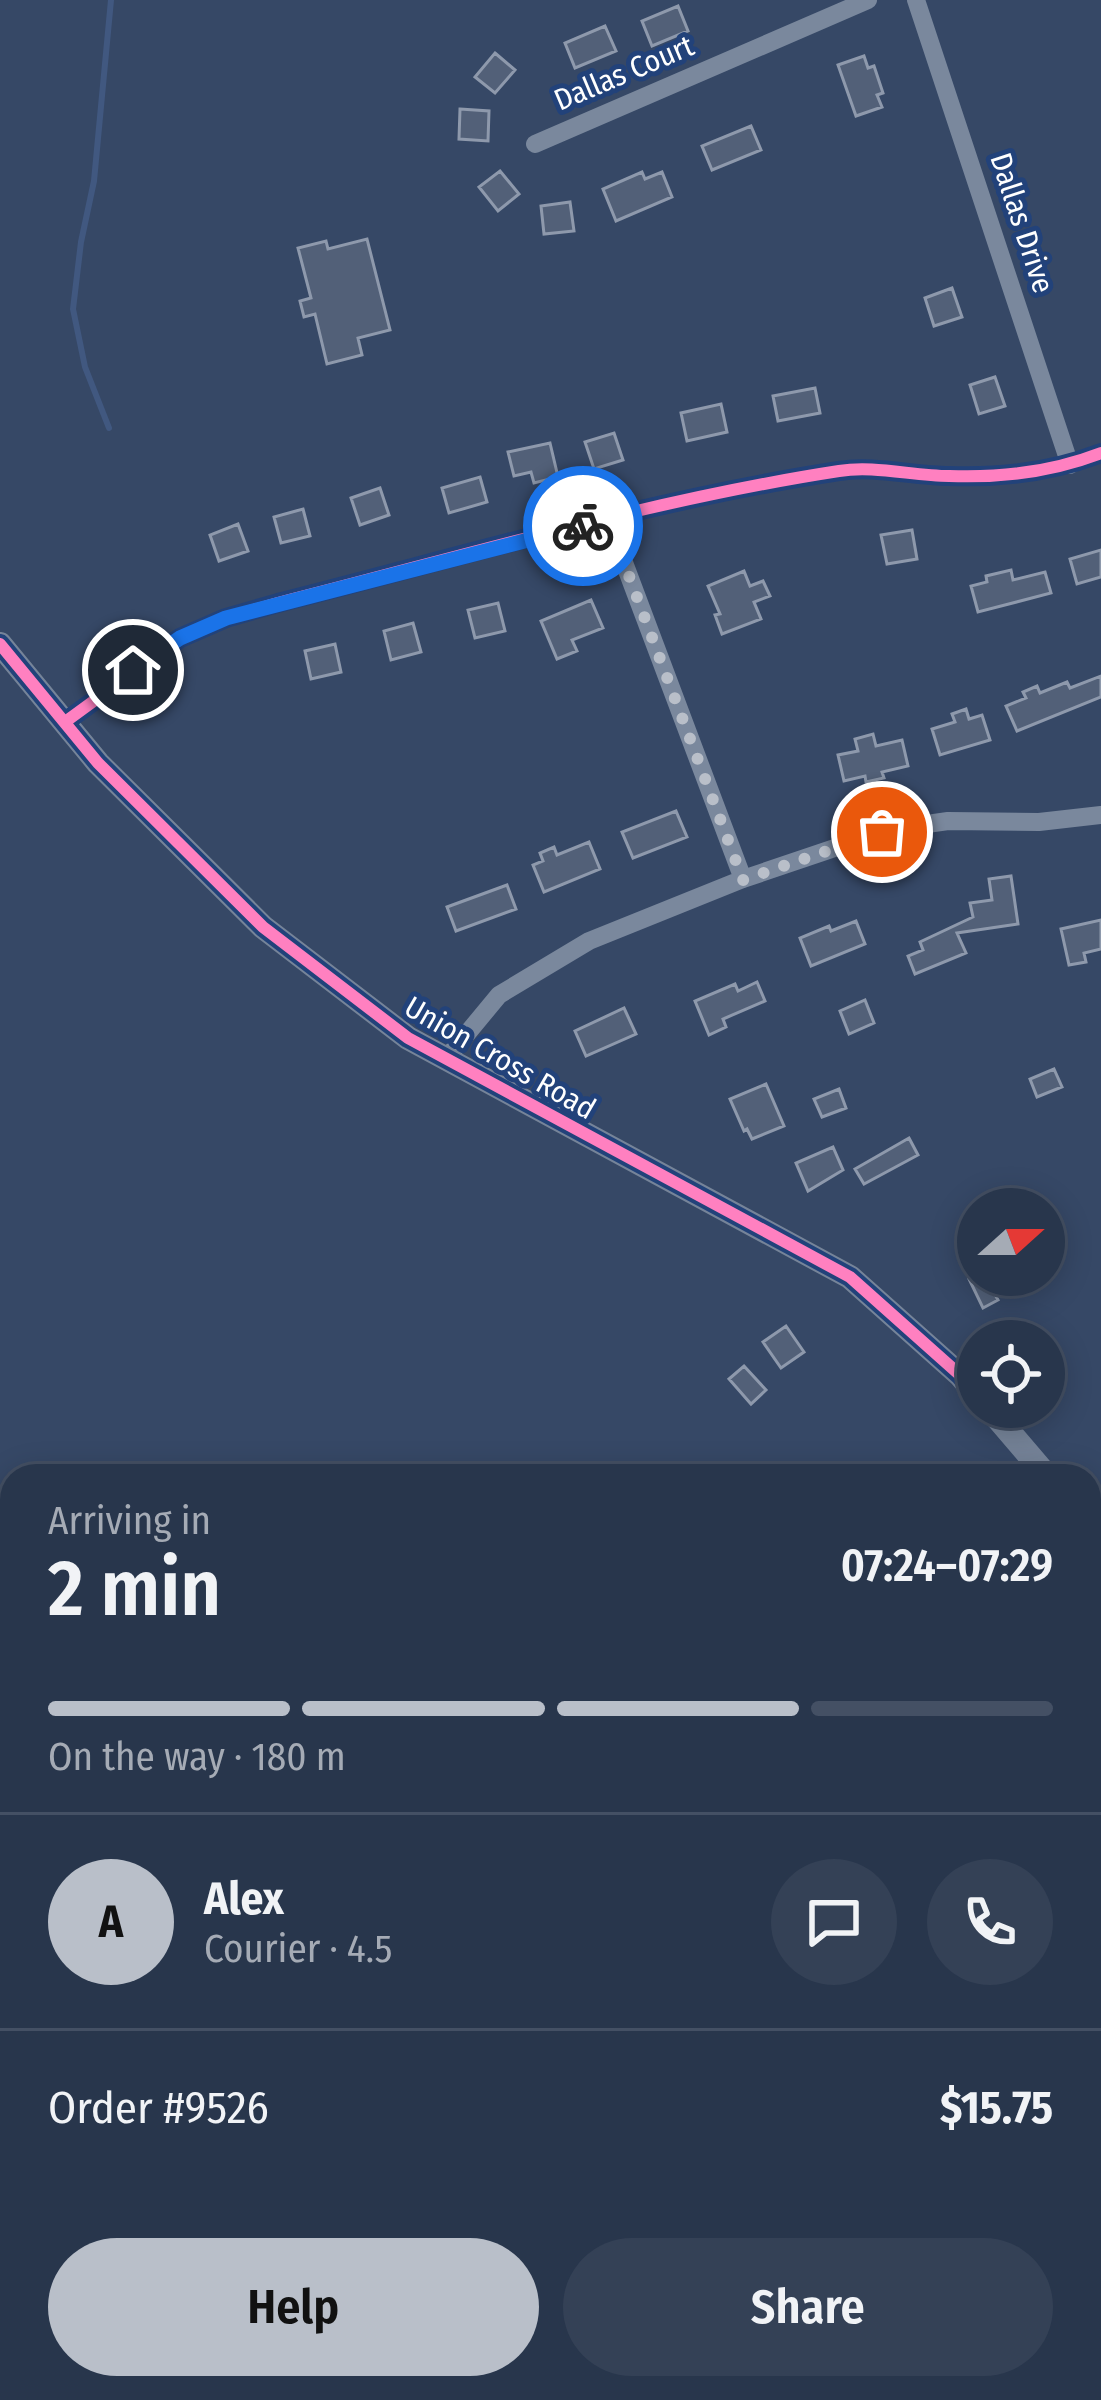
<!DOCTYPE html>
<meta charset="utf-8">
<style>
:root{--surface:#28364c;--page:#344156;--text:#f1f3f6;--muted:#a5abb5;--line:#445064;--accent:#b9bfc9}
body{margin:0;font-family:"Fira Sans Condensed",sans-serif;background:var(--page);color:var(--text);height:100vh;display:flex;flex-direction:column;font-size:45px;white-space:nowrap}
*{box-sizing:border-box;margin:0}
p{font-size:39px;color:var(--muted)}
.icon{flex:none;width:66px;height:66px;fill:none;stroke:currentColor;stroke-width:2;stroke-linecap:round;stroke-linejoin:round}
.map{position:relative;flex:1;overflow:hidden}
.panel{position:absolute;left:0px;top:1464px;width:1101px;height:936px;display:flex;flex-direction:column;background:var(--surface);border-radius:36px 36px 0 0;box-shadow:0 6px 30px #0003,0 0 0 3px var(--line)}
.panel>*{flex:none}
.needle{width:78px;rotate:69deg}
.controls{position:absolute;left:957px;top:1188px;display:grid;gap:24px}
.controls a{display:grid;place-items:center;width:108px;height:108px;border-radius:50%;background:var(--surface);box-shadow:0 6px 30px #0003,0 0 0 3px var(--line);font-size:60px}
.pin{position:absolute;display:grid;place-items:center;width:102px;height:102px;color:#fff;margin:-51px;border:6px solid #fff;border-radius:50%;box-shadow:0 3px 12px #0007}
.courier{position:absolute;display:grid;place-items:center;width:120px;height:120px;margin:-60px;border:9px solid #1a73e8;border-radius:50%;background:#fff;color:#222;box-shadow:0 3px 15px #0007}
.headline em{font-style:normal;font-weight:600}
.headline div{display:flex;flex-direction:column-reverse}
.headline{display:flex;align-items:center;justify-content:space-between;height:204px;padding:0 48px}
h1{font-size:78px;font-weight:600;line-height:90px}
.bar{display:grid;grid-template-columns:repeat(4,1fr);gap:18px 12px;align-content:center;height:144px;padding:0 48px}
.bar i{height:15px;border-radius:9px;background:var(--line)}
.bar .current{background:var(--accent)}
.bar p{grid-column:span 4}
.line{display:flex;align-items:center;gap:30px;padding:0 48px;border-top:3px solid var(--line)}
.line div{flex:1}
.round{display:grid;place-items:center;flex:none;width:126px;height:126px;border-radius:63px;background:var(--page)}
.cta{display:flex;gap:24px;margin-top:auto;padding:24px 48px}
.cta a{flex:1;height:138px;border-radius:72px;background:var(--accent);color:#111;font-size:48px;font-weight:600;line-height:138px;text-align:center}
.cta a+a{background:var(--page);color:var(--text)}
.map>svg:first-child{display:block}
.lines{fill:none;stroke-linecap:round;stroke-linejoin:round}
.stream{stroke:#415880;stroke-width:6}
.building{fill:#526078;stroke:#8e99ac;stroke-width:3}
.minor{stroke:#7a889d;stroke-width:18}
.secondary{stroke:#768499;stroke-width:24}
.cycleway-casing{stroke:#22427a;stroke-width:20}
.cycleway{stroke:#ff80c0;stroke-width:12}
.done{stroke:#b9bfc9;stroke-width:12;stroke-dasharray:0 21.6}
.route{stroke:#1a73e8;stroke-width:15}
.labels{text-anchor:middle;stroke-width:10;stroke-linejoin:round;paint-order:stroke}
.street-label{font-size:30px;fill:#fff;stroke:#22427a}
</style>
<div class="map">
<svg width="1101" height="2400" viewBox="0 0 1101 2400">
<rect width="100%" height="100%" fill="#364866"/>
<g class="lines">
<!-- stream -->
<path class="stream" d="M 109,428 L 85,367 L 73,309 L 81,242 L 94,181 L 111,0"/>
</g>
<!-- building -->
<path class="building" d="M 678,6 L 688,31 L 652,46 L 642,21 Z
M 605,26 L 616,51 L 575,68 L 565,43 Z
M 495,53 L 515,70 L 495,93 L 475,77 Z
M 864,56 L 868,68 L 874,66 L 883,93 L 877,95 L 882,107 L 856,116 L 838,65 Z
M 460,109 L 489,111 L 488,141 L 459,139 Z
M 751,126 L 761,150 L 712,170 L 702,146 Z
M 500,171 L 519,194 L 498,211 L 479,187 Z
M 642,172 L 645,179 L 662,172 L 672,197 L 616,221 L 603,189 Z
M 570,202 L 574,231 L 544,234 L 541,206 Z
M 367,239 L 390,330 L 358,338 L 362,355 L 327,364 L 315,314 L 304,317 L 300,301 L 311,298 L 298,248 L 326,241 L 328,249 Z
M 952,288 L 962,317 L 934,326 L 925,298 Z
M 995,377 L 1005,406 L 979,414 L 970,385 Z
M 815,388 L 820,413 L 778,421 L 773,396 Z
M 721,404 L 727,432 L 687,441 L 681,413 Z
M 614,433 L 623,460 L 594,469 L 585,442 Z
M 550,443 L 558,477 L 534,483 L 531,472 L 514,476 L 508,452 Z
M 480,477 L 487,502 L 449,513 L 442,488 Z
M 380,488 L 389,515 L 360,525 L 351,498 Z
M 303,509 L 310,536 L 281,543 L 274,517 Z
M 238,524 L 248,551 L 219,561 L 210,535 Z
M 912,530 L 917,559 L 887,564 L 881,535 Z
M 1101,550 L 1101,577 L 1077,584 L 1070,559 Z
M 1011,570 L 1013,580 L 1045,572 L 1051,593 L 978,612 L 971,586 L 987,582 L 986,576 Z
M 744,571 L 750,586 L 763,581 L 770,596 L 754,602 L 761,619 L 722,634 L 715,615 L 720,614 L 708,586 Z
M 591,600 L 603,628 L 572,640 L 577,651 L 557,659 L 541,621 Z
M 498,603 L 505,631 L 475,638 L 468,610 Z
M 413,623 L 421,652 L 391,660 L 384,631 Z
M 335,644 L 341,672 L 311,679 L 305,651 Z
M 1101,676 L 1101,697 L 1017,731 L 1006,706 L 1026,698 L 1023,692 L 1037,686 L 1040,693 L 1067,682 L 1070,688 Z
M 966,709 L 969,719 L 982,715 L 990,740 L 940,755 L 932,729 L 955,722 L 952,714 Z
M 873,734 L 876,746 L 902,740 L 908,766 L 882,772 L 884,778 L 866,782 L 865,776 L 844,781 L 838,755 L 858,751 L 855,739 Z
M 676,811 L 687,837 L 633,858 L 622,832 Z
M 589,842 L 600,869 L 544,892 L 533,865 L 543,861 L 540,853 L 554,847 L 557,855 Z
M 1011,876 L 1018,924 L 957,933 L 966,953 L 915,974 L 908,956 L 923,950 L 920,942 L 973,917 L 970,903 L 992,900 L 989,879 Z
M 507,885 L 516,909 L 456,931 L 447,907 Z
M 1101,920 L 1101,949 L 1084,953 L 1086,962 L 1069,965 L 1061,929 Z
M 856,921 L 865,944 L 811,966 L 800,938 L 829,926 L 831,931 Z
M 757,982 L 765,1001 L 723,1019 L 726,1027 L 709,1035 L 695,1001 L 735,984 L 738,991 Z
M 865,1000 L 874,1023 L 849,1034 L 840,1011 Z
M 624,1008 L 636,1034 L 586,1056 L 575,1031 Z
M 1054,1069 L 1062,1087 L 1037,1097 L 1030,1079 Z
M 766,1084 L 784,1126 L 752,1139 L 747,1129 L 744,1131 L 730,1099 Z
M 839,1089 L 846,1108 L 822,1117 L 814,1099 Z
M 909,1138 L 918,1155 L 864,1184 L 855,1169 Z
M 833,1147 L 843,1170 L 808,1191 L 796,1163 Z
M 978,1275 L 998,1275 L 1003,1286 L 993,1291 L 998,1300 L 983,1308 L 969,1279 Z
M 786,1326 L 804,1352 L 781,1368 L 763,1342 Z
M 744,1366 L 766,1390 L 751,1404 L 729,1379 Z"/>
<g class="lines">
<!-- minor -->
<path class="minor" d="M 916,0 L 1070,465
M 535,144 L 868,0
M 608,520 L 743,879
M 65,722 L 180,638 L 226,618 L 278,603 C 464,556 650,500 839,471 C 874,465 913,476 949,476 C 1001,478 1052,472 1101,453
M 446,1059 L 499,995 L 589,941 L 743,879 L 882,832 L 913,826 L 948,821 L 1039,822 L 1101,815
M 1089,2182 L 1101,2176
M 682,2400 L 704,2388"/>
<!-- secondary -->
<path class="secondary" d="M 0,644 L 98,763 L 263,927 L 408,1038 L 850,1277 L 960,1375 L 978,1396
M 988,1407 L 1047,1476
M 1089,1526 L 1101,1540"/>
<defs>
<path id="cycleway" d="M 0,644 L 98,763 L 263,927 L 408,1038 L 850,1277 L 960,1375 L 978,1396
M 65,722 L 180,638 L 226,618 L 278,603 C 464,556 650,500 839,471 C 874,465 913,476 949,476 C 1001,478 1052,472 1101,453"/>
</defs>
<!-- cycleway casing -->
<use href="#cycleway" class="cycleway-casing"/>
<!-- cycleway -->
<use href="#cycleway" class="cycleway"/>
</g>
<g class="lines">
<!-- done -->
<path class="done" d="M 583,526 L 608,520 L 743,880 L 882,832"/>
<!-- route -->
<path class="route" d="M 133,670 L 180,638 L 226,618 L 583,526"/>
</g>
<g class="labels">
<!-- street labels -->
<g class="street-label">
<text transform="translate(624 73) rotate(-23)" y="10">Dallas Court</text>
<text transform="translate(1022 223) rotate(72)" y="10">Dallas Drive</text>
<text transform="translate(500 1058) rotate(30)" y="10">Union Cross Road</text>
</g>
</g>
</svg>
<div class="controls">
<a><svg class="needle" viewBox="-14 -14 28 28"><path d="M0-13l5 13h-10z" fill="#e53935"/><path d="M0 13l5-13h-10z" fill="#a5abb5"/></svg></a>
<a><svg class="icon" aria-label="locate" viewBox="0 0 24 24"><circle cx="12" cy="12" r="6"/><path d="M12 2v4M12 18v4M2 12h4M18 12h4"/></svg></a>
</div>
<div class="pin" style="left:882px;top:832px;background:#ea580c"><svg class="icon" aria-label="bag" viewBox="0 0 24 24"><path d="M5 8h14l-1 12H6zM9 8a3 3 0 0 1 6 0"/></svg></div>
<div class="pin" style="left:133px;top:670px;background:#1f2937"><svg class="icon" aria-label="home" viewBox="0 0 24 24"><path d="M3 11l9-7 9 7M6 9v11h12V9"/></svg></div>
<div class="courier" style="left:583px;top:526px"><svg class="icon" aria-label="bike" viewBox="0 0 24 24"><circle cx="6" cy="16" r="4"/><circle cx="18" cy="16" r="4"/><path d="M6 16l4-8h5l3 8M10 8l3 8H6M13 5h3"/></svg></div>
<section class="panel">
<div class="headline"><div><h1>2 min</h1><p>Arriving in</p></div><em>07:24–07:29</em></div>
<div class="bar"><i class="current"></i><i class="current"></i><i class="current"></i><i></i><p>On the way · 180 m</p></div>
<div class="line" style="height:216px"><b class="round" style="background:var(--accent);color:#111">A</b><div><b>Alex</b><p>Courier · 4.5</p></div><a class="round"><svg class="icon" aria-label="chat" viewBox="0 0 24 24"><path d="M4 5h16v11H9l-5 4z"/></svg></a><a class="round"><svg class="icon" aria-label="phone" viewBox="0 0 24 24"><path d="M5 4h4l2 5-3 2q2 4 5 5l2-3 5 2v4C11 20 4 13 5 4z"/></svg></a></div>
<div class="line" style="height:156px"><div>Order #9526</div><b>$15.75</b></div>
<div class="cta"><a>Help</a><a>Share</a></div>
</section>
</div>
